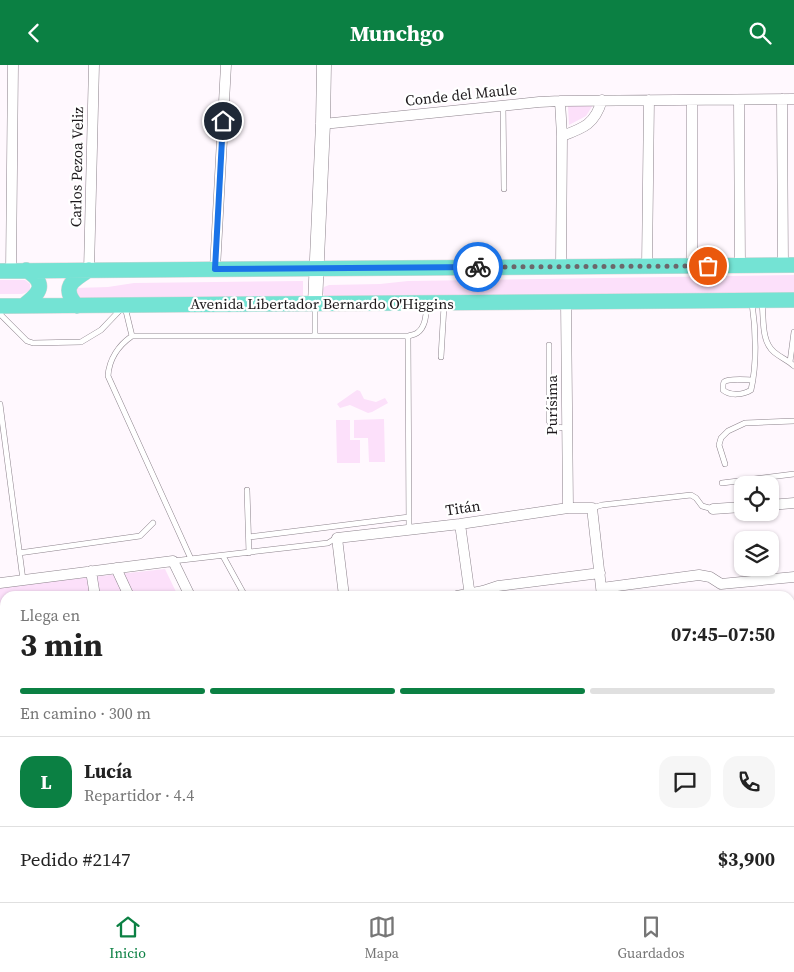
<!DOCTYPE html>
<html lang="es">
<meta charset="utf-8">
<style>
:root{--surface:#fff;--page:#f6f6f6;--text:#222;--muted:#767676;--line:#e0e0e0;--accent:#0b8043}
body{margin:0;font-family:"Source Serif 4",serif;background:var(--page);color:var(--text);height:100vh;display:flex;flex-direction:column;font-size:19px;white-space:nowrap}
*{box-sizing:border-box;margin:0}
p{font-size:16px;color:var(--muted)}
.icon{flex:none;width:28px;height:28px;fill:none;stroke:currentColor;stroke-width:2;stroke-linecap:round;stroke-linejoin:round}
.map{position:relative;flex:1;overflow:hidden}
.panel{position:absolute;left:0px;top:526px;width:795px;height:311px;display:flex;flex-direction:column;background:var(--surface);border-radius:15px 15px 0 0;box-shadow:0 1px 4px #0004}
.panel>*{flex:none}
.tools{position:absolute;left:734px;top:411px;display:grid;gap:10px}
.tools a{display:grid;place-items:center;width:45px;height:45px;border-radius:10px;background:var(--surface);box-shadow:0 1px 4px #0004;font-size:25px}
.pin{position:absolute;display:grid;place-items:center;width:42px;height:42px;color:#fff;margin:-21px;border:2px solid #fff;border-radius:50%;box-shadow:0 1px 5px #0007}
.courier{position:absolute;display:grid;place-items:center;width:50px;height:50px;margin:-25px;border:4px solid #1a73e8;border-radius:50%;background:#fff;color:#222;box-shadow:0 1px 6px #0007}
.summary em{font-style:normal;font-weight:700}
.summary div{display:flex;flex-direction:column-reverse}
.summary{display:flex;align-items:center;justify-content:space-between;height:85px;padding:0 20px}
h1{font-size:32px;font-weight:700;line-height:38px}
.bar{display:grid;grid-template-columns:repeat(4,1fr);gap:8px 5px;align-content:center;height:60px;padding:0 20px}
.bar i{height:6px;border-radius:4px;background:var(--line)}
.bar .active{background:var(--accent)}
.bar p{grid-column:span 4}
.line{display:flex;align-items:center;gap:12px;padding:0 20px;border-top:1px solid var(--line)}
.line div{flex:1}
.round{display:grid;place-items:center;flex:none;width:52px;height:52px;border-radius:15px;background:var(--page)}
header{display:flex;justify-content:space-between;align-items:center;height:65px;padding:0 20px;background:var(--accent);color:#fff;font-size:22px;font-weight:700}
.menu{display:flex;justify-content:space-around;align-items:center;height:70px;border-top:1px solid var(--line);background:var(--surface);font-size:14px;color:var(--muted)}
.menu a{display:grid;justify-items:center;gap:2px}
.menu .active{color:var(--accent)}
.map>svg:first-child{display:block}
.green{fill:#fce0fa}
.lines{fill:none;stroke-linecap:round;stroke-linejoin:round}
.service-casing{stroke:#8d838c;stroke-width:6}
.minor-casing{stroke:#8d838c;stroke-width:11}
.tertiary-casing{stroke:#8d838c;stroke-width:14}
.secondary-casing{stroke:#8d838c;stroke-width:15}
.primary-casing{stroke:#d6d6d6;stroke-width:16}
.service{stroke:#fff;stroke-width:5}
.minor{stroke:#fff;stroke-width:10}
.tertiary{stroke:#fff;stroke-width:12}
.secondary{stroke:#fff;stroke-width:14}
.primary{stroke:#74e3d4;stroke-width:15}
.done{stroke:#6c676b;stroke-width:5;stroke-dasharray:0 9}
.route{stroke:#1a73e8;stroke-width:6}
.labels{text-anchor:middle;stroke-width:4.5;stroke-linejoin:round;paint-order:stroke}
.street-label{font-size:15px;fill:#1d191c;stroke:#fff}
</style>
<header><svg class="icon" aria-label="back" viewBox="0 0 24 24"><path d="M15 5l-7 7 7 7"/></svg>Munchgo<svg class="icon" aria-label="search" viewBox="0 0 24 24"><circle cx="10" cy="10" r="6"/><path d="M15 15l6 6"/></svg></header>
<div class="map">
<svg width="794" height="837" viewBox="0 0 794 837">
<rect width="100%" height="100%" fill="#fff8fe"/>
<!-- green -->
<path class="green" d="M 593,40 L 586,51 L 569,60 L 568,41 Z
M 794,210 L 794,231 L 325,231 L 322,227 L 324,222 L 329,220 L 380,219 L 408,216 Z
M 0,215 L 25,215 L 30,219 L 30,226 L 22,229 L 0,229 Z
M 303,216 L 303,233 L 77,236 L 75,223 L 108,222 L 134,218 Z
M 357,325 L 360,326 L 364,334 L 376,337 L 385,333 L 388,338 L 372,347 L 368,348 L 350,340 L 340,343 L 337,339 Z
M 384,354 L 385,397 L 369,397 L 368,373 L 354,373 L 354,355 Z
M 336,355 L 350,355 L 350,375 L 360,375 L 360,398 L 337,398 Z
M 165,504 L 178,531 L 5,531 L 5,558 L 0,558 L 0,522 Z"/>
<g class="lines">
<defs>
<path id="service" d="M 503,41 L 504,124
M 752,238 C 756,265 757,299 751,325 C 743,330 730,331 723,325 C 723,323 723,318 724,317 C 728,313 747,315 753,315
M 762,238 C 764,254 761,276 774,287 C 781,293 788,295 794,301
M 125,242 L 132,271
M 0,249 L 27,276 L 33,278 L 81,277 L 101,265 L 121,244
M 315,271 L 315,239
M 408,271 L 409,465
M 549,280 L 549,356 L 553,362 L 567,363
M 441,292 L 444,241
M 790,297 L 794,267
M 0,339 L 23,515
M 725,399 L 719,380 L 721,373 L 728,366 L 745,358 L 794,356
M 722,418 L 794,409
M 247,425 L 249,488
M 592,443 L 602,440 L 691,430 L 696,433 L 702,441 L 713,444
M 249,472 L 409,452
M 19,488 L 140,471 L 153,458
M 223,491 L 245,531
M 191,494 L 108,311 C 109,294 119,280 132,271 L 408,271 C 411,270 414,270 417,268 C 426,262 426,249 427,239
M 173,496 L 328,478 L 336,473
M 114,832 L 114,837"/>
<path id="minor" d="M 782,34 L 783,200
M 692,35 L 692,201
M 739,35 L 740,200
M 560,36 L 562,71 L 561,202
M 323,59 L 539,37 L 560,36 L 794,34
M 562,71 C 584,63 595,59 602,35
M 647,201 L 649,35
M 215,204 L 226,0
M 89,205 L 94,0
M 11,206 L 13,0
M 566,237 L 568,443
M 770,440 L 794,438
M 713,444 L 742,442
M 460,459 L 470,531
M 116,503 L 129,531
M 91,506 L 95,531
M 0,518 L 173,496 L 190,531
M 602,523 L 699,510 L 710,512 L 721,519 L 794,512
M 344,531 L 337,473 L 460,459 L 568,443 L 592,443 L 602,531
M 457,531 L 483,526 L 498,521 L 600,508
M 790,583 L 794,583
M 244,832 L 244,837
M 312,832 L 313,837
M 485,832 L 485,837
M 542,832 L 542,837"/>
<path id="tertiary" d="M 790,782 L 794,707
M 787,837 L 787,832"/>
<path id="secondary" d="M 315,239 L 323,59 L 324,0"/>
<path id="primary" d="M 0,206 L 794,200
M 0,241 L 794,235
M 23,241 C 40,228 48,219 26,205
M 77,241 C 60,222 73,215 89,205"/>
</defs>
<!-- service casing -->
<use href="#service" class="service-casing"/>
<!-- minor casing -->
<use href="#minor" class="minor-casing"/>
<!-- tertiary casing -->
<use href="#tertiary" class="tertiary-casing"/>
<!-- secondary casing -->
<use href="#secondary" class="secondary-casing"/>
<!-- primary casing -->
<use href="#primary" class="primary-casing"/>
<!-- service -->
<use href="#service" class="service"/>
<!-- minor -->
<use href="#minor" class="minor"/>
<!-- tertiary -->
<use href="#tertiary" class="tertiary"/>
<!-- secondary -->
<use href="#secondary" class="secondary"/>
<!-- primary -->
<use href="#primary" class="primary"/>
</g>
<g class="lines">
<!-- done -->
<path class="done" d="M 478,202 L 708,201"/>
<!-- route -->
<path class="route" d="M 223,56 L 215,204 L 478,202"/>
</g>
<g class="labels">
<!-- street labels -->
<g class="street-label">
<text transform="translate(461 30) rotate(-6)" y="5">Conde del Maule</text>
<text transform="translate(77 102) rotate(-89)" y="5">Carlos Pezoa Veliz</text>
<text x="322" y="244">Avenida Libertador Bernardo O'Higgins</text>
<text transform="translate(552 340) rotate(-90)" y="5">Purísima</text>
<text transform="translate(463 443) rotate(-8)" y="5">Titán</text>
</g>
</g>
</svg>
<div class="tools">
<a><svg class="icon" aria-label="locate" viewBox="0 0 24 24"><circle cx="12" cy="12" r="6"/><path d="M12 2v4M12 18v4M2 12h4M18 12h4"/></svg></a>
<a><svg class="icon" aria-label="layers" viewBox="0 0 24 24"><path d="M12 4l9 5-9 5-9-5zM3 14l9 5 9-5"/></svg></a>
</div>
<div class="pin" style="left:708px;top:201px;background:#ea580c"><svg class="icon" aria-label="bag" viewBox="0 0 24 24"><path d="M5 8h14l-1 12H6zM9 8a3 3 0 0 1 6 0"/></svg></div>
<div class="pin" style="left:223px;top:56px;background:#1f2937"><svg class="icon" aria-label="home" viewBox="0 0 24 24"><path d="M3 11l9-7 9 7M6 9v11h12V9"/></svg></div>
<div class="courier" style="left:478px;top:202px"><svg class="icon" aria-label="bike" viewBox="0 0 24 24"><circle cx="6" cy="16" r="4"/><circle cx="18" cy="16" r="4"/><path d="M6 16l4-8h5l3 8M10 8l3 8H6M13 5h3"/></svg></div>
<section class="panel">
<div class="summary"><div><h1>3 min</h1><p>Llega en</p></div><em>07:45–07:50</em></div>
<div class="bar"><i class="active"></i><i class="active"></i><i class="active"></i><i></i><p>En camino · 300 m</p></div>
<div class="line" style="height:90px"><b class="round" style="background:var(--accent);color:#fff">L</b><div><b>Lucía</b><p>Repartidor · 4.4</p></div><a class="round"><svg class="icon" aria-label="chat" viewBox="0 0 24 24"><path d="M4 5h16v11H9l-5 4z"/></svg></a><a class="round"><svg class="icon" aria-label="phone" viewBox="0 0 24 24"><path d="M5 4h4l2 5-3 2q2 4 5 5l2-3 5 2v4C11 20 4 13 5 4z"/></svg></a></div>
<div class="line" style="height:65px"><div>Pedido #2147</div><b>$3,900</b></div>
</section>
</div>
<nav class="menu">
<a class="active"><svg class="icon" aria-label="home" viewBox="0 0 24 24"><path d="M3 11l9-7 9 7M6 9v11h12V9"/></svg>Inicio</a>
<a><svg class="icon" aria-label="map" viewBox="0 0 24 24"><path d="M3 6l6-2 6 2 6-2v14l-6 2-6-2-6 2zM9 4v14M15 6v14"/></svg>Mapa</a>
<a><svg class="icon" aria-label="saved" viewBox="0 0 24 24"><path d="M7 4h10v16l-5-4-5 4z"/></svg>Guardados</a>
</nav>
